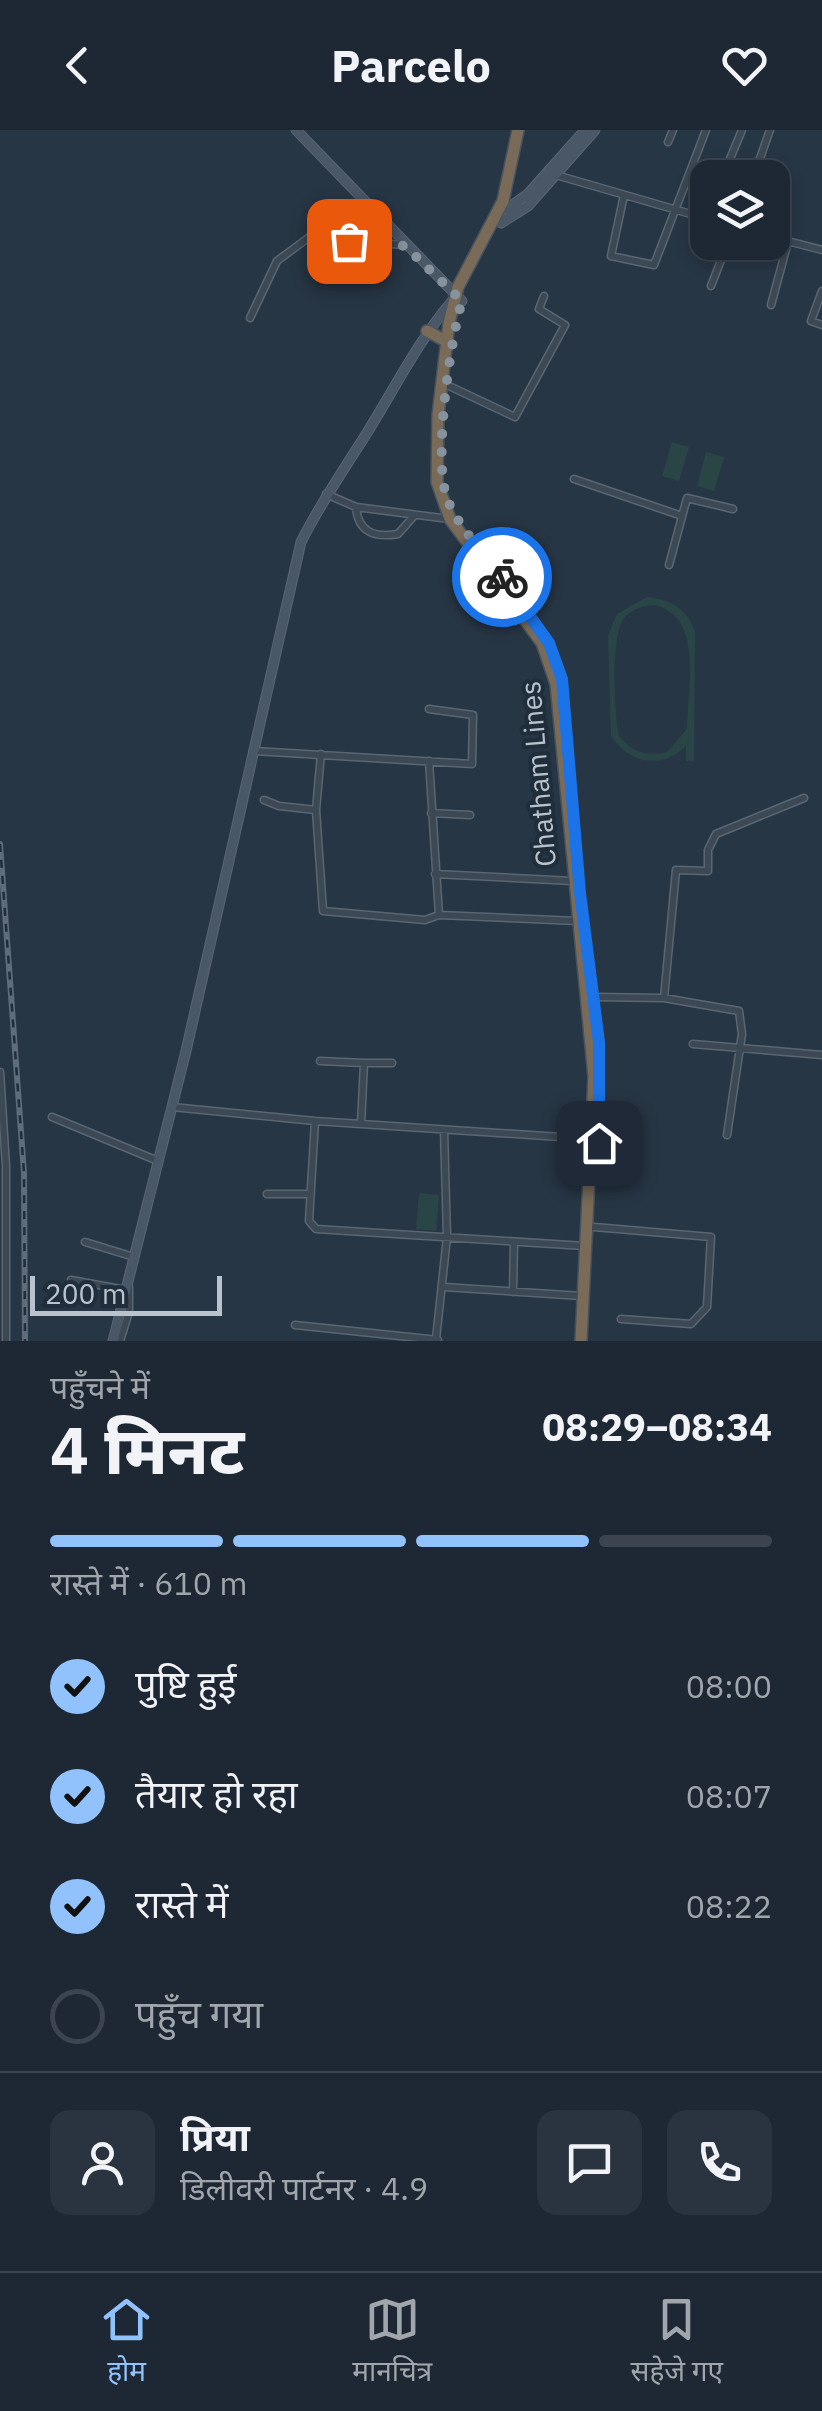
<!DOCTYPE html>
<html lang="hi">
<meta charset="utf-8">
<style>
:root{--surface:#1d2834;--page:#2a3440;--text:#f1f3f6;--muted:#a0a6ac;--line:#3b444f;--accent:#91c2fb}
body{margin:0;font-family:"IBM Plex Sans","Noto Sans Devanagari",sans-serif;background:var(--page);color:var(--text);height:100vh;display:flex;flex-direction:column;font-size:38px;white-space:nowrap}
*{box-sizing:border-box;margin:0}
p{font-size:32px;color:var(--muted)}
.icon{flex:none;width:55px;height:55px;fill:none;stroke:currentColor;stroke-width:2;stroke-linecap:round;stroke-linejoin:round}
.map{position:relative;height:1211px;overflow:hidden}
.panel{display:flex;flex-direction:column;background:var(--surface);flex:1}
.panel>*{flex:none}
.tools{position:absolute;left:690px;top:30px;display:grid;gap:20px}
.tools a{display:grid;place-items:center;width:100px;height:100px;border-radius:20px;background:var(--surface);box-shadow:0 5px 15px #0003,0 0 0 2px var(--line);font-size:50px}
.scale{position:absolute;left:30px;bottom:25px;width:192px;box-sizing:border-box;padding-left:10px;border:5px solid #b9c3ce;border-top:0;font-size:28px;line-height:35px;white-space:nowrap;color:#b9c3ce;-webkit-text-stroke:8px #202d3a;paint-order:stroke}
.pin{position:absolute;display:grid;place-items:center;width:85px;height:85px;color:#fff;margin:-42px;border-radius:20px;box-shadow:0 5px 15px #0006}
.courier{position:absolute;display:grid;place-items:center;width:100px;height:100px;margin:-50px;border:8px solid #1a73e8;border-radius:50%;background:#fff;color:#222;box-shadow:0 2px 12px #0007}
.overview em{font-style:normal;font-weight:800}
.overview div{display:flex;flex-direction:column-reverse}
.overview{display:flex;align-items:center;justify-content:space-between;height:170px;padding:0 50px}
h1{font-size:65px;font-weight:800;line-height:75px}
.bar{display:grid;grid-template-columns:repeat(4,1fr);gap:15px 10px;align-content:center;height:120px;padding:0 50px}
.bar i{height:12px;border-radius:8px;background:var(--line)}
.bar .active{background:var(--accent)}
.bar p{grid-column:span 4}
.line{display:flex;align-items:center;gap:25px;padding:0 50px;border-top:2px solid var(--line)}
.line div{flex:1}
.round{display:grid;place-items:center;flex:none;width:105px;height:105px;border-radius:20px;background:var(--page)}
ol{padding:0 50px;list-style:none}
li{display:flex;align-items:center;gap:30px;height:110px}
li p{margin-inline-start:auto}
li .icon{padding:10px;border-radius:50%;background:var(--accent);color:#111;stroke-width:4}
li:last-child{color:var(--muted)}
li i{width:55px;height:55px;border:5px solid var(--line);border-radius:50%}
header{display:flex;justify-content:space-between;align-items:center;height:130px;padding:0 50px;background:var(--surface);font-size:45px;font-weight:800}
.tab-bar{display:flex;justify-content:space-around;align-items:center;height:140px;border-top:2px solid var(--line);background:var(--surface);font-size:28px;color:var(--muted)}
.tab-bar a{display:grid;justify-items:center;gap:5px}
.tab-bar .active{color:var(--accent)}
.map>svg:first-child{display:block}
.green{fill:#294546;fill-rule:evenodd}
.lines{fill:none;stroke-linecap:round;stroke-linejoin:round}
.street-casing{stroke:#5a6672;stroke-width:9}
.secondary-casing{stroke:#5a6672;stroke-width:11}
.highway-casing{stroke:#46535f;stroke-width:14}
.street{stroke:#3c4854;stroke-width:6}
.secondary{stroke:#4a5767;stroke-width:9}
.highway{stroke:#7a6b58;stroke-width:11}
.rail-casing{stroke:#5e6c7b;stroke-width:6}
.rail{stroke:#202d3a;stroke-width:2.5;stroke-dasharray:8;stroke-linecap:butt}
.done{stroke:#86929e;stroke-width:10;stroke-dasharray:0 18}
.route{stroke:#1a73e8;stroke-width:12}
.labels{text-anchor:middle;stroke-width:8;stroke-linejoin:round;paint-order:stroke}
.street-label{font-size:28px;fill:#b9c3ce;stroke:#202d3a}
</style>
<header><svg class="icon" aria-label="back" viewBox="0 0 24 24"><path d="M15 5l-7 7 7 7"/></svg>Parcelo<svg class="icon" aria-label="heart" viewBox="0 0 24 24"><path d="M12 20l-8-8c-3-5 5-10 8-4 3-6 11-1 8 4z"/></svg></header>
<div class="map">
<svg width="822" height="1211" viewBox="0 0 822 1211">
<rect width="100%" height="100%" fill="#273645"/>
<!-- green -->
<path class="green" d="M 672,312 L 689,317 L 679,351 L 662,346 Z
M 706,322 L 724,327 L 714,361 L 697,356 Z
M 647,467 C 671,470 687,478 695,502 L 694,631 L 686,631 L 686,616 C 661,640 630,634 611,606 L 608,505 L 617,484 ZM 655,475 C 705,488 687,559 687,599 L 667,622 C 647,627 632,622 619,606 C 614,583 610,503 625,487 C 633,478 644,476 655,475 Z
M 419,1063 L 439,1065 L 436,1101 L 416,1099 Z"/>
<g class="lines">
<defs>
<path id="street" d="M 668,12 L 673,0
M 556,45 L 708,89
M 722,48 L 742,0
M 753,48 L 770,0
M 624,65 L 611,126 L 654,135 L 706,0
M 772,107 L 822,120
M 711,156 L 728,112
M 822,161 L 811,191 L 822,195
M 771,175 L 788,112
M 250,188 L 277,131 L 308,108 L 405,115
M 447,255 L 515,287 L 565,195 L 539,179 L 544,166
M 574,349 L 682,386
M 326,364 L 356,377 L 449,389
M 356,377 C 358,402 374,408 398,404 L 413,387
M 669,435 L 687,368 L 733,379
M 253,621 L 472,634 L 473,585 L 429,579
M 321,624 L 316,680 L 323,781 L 425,790 L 439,785 L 577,791
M 429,631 L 439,785
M 264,670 L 279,676 L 316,680
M 431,683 L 470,685
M 435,744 L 573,751
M 594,867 L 664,868 L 739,881 L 742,904 L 727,1005
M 664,868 L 676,740 L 708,741 L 708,720 L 716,704 L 804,668
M 693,914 L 822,925
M 320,931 L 364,933
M 0,942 L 6,1036 L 6,1211
M 172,977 L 315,991 L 309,1091 L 316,1099 L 585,1116
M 52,987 L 158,1031
M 315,991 L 591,1009
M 361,994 L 364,933 L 392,933
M 267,1064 L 310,1064
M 594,1097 L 711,1107 L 707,1177 L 691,1194 L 621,1189
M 85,1112 L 134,1127
M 71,1150 L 126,1160
M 444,1157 L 582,1166
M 513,1162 L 514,1112
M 295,1195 L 438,1210
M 436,1209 L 447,1107 L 444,1000
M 120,1211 L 129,1182 L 129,1157"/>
<path id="secondary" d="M 296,0 L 462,171
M 507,79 L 528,64 L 585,0
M 501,93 L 528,76 L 595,0
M 113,1211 L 186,921 L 301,412 C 320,374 342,342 365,306 C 394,260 417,212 453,170"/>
<path id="highway" d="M 518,0 L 503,71 L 458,157 L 449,193 L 438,285 L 437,352 L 450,389 L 542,513 L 556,554 L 594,947 L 581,1211
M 427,201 L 446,211"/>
</defs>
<!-- street casing -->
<use href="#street" class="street-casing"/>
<!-- secondary casing -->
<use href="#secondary" class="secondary-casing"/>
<!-- highway casing -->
<use href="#highway" class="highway-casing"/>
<!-- street -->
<use href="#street" class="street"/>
<!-- secondary -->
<use href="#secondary" class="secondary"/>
<!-- highway -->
<use href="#highway" class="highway"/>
<defs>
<path id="rail" d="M 0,714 L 24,1043 L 25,1211"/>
</defs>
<!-- rail casing -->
<use href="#rail" class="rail-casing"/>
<!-- rail -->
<use href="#rail" class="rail"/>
</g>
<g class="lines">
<!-- done -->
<path class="done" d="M 349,111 L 405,116 L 462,171 C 450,212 432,333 448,371 C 460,399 484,423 502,447"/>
<!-- route -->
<path class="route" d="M 502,447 L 549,513 L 562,549 L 580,763 L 599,912 L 599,1013"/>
</g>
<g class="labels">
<!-- street labels -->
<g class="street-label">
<text transform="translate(538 644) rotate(-95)" y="10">Chatham Lines</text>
</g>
</g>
</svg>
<div class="tools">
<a><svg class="icon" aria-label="layers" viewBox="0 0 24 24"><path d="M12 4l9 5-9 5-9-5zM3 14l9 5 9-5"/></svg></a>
</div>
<div class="scale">200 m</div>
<div class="pin" style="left:349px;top:111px;background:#ea580c"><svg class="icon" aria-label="bag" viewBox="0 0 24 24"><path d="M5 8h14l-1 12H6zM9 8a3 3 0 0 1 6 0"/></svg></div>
<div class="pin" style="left:599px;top:1013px;background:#1f2937"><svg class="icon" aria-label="home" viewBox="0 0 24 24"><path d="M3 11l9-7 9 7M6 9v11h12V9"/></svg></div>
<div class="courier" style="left:502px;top:447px"><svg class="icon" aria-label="bike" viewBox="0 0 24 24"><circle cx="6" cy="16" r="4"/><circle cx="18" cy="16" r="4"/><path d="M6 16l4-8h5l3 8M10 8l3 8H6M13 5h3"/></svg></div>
</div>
<section class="panel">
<div class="overview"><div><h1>4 मिनट</h1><p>पहुँचने में</p></div><em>08:29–08:34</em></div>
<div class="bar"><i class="active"></i><i class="active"></i><i class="active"></i><i></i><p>रास्ते में · 610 m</p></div>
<ol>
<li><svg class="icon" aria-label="check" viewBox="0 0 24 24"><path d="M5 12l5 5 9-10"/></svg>पुष्टि हुई<p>08:00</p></li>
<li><svg class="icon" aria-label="check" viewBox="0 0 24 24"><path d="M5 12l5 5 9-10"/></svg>तैयार हो रहा<p>08:07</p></li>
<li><svg class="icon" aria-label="check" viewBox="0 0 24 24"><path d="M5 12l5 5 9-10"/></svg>रास्ते में<p>08:22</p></li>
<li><i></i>पहुँच गया</li>
</ol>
<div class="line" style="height:180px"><a class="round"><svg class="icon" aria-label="person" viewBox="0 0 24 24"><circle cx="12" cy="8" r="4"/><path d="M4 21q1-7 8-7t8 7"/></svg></a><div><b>प्रिया</b><p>डिलीवरी पार्टनर · 4.9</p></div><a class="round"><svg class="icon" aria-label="chat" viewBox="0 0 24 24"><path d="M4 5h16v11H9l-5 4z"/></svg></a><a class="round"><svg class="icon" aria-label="phone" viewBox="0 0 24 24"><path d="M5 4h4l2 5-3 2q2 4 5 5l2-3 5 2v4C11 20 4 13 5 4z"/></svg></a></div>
</section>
<nav class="tab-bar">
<a class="active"><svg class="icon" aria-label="home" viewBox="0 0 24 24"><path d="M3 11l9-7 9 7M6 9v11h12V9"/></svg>होम</a>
<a><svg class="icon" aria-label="map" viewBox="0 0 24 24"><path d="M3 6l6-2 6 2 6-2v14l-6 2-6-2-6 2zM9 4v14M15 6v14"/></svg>मानचित्र</a>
<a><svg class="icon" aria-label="saved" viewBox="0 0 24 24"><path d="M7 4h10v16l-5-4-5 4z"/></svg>सहेजे गए</a>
</nav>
